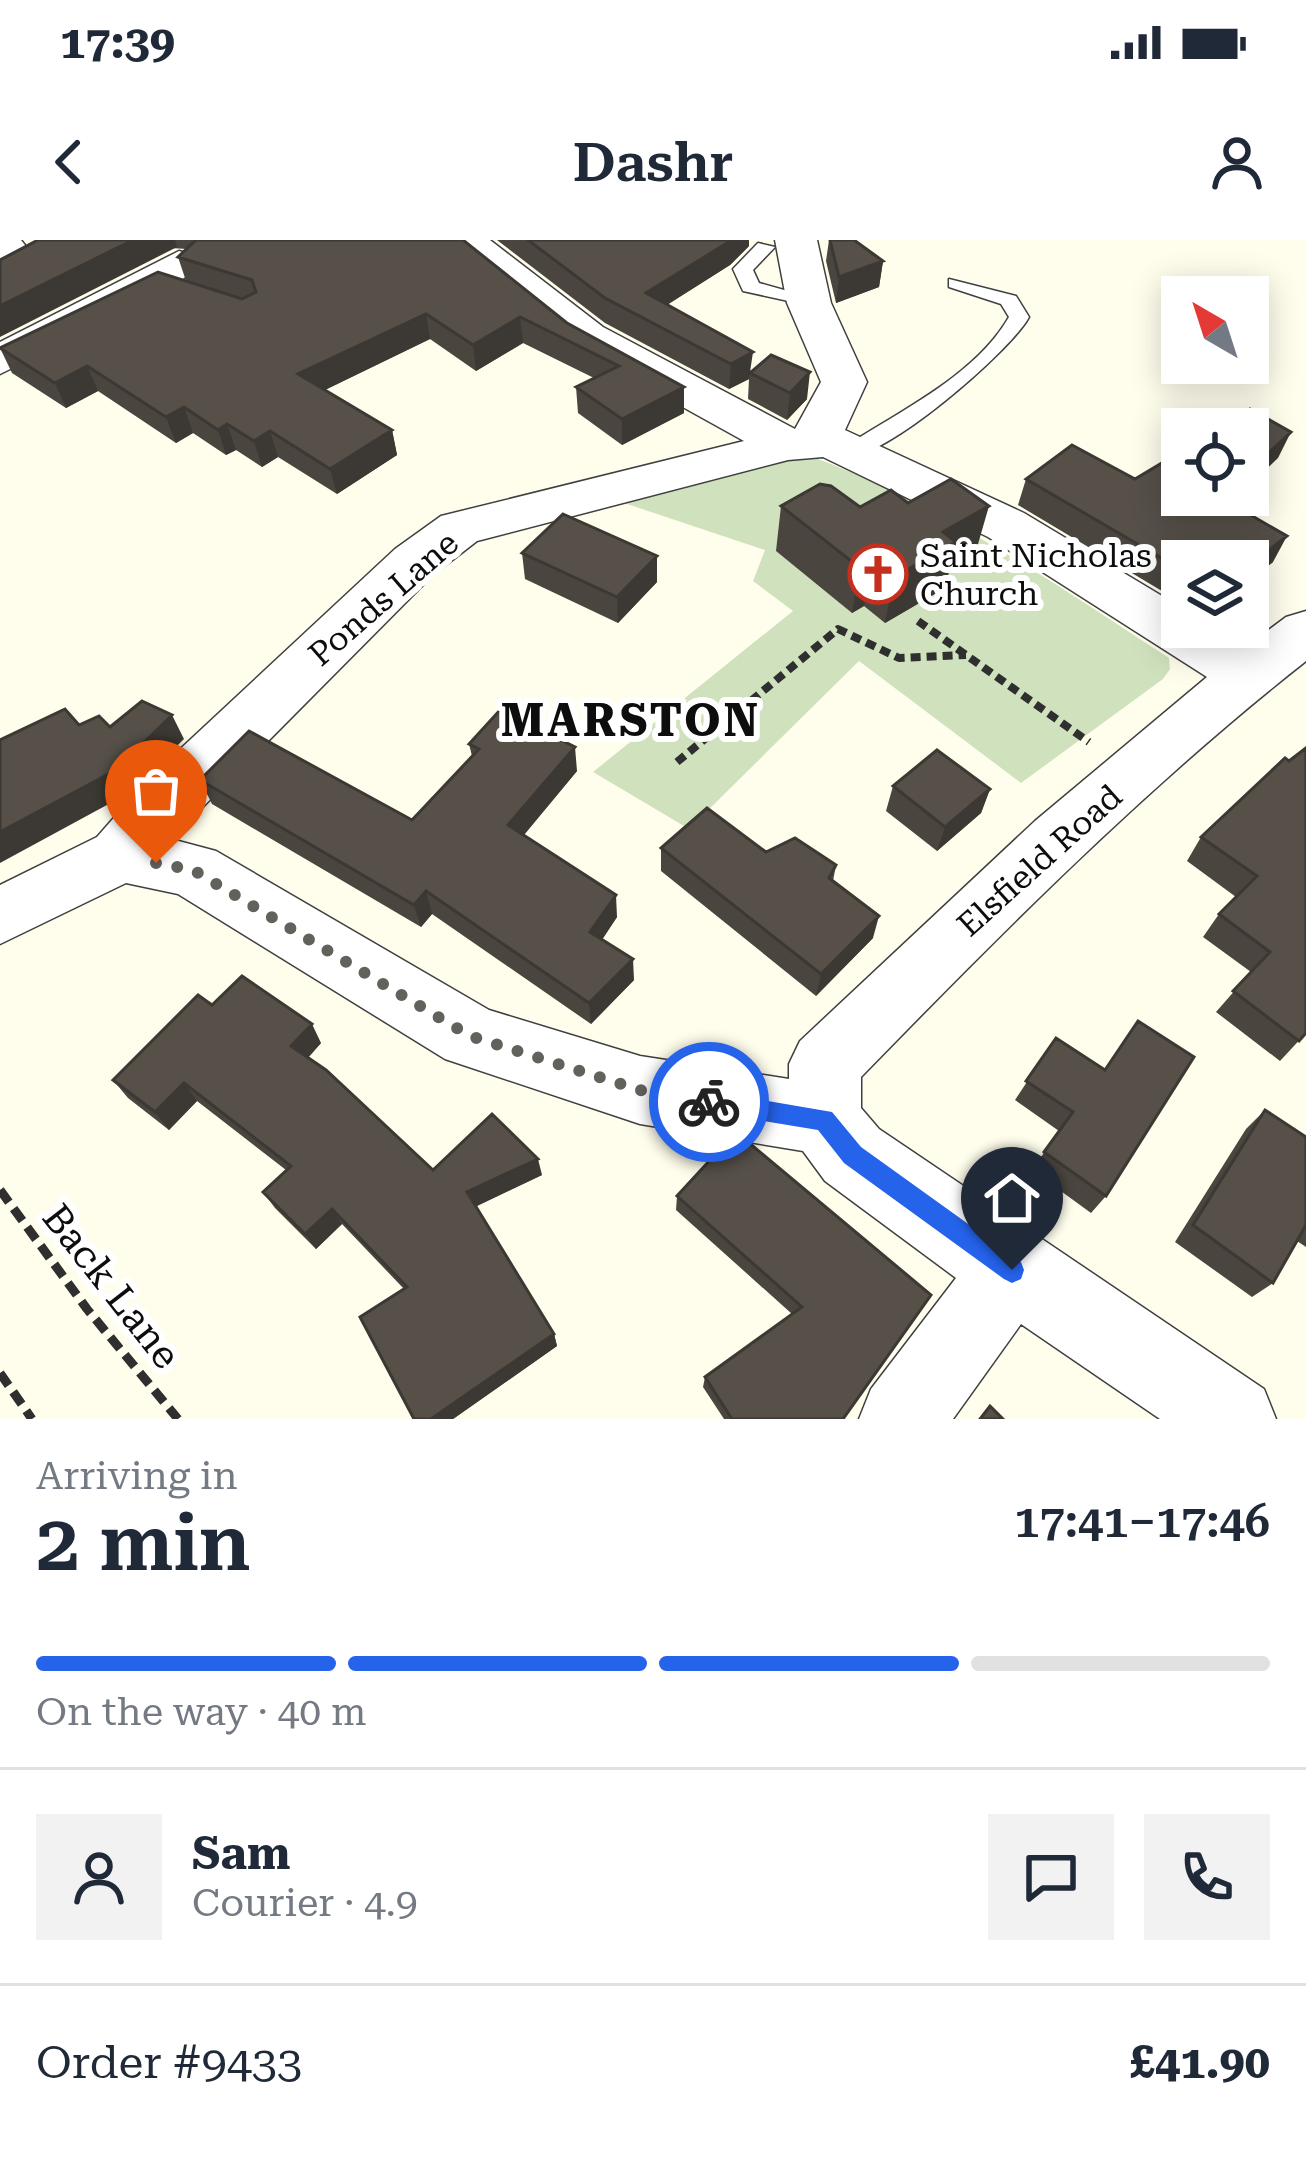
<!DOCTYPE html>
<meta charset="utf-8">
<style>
:root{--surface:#fff;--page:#f2f2f3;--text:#1f2937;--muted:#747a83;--line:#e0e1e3;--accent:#2563eb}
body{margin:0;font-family:"Roboto Serif",serif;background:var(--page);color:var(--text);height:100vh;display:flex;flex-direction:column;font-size:45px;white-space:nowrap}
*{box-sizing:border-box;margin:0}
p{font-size:39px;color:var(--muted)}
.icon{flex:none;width:66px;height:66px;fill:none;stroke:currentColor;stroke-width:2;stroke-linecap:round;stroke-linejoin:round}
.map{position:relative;height:1179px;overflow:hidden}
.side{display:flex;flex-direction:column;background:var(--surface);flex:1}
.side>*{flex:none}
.needle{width:78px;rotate:321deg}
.controls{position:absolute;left:1161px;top:36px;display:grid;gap:24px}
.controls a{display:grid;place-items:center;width:108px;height:108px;border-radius:0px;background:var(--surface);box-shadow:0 6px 30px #0003;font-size:60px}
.pin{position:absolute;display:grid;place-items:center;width:102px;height:102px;color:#fff;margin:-123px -51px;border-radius:50% 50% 50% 0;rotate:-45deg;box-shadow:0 0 12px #0007}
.pin .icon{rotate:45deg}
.courier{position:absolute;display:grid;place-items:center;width:120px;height:120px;margin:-60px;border:9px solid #2563eb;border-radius:50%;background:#fff;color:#222;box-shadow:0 3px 15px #0007}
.headline em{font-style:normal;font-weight:600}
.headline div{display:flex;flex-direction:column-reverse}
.headline{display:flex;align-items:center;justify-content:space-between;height:204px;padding:0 36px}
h1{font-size:78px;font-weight:600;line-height:90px}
.bar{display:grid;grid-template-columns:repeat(4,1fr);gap:18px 12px;align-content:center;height:144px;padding:0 36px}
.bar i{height:15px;border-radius:9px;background:var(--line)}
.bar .on{background:var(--accent)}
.bar p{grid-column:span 4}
.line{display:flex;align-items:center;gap:30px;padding:0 36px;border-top:3px solid var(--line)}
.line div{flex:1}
.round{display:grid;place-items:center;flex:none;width:126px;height:126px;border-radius:0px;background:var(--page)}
.status{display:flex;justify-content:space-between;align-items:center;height:84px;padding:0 60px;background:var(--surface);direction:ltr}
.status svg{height:33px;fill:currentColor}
header{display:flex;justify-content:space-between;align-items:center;height:156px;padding:0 36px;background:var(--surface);font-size:54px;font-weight:600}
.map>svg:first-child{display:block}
.cemetery{fill:#d0e2bd}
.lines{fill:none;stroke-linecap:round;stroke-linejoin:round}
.lane-casing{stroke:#404040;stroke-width:3}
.street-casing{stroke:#404040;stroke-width:3}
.path-far1{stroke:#2f2f2f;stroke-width:8;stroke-dasharray:10 6;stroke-linecap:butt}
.path{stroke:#2f2f2f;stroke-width:9;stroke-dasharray:15 8;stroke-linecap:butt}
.lane{fill:#fff;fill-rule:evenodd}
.street{fill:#fff;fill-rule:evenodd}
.wall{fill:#4a453f}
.shaded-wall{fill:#3c3833}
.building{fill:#565049;stroke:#3c3833;stroke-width:3}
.route{fill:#2563eb}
.done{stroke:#62615b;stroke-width:12;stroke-dasharray:0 21.6}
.labels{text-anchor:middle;stroke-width:12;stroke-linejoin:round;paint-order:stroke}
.poi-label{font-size:33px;fill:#0d0d0d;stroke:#fff;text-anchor:start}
.street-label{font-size:33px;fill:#0d0d0d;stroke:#fff}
.near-street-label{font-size:39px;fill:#0d0d0d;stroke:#fff}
.district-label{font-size:45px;font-weight:bold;letter-spacing:3px;fill:#0d0d0d;stroke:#fff}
</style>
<div class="status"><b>17:39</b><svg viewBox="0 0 49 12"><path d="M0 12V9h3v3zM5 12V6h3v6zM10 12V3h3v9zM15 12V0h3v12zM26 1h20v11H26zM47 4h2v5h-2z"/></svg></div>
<header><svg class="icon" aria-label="back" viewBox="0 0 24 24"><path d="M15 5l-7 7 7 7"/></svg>Dashr<svg class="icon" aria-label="person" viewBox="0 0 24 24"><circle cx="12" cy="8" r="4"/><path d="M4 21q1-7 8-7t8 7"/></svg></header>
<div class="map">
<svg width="1306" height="1179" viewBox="0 0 1306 1179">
<rect width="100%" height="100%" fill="#fffeed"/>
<!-- cemetery -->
<path class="cemetery" d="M 802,213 C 936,261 1050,341 1169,418 L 1170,429 L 1163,439 L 1021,543 L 859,421 L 689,589 L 593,532 L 793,371 L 753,341 L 765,310 L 609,258 Z"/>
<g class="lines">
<defs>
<path id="lane" d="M 758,3 L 775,7 L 753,30 L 759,43 L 816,59 L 816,67 L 743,51 L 733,29 Z
M 949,39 L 1016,56 L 1029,77 C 1011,111 881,223 846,216 L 846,206 C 900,171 976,135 1009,77 L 1001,64 L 949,47 Z"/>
<path id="street" d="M 0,0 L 21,0 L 28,9 L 22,18 L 0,20 Z
M 443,0 L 490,0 L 603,87 L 795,189 L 821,142 L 787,63 L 775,0 L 817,0 L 831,63 L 867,142 L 845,190 L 1024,273 L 1182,368 L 1182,387 L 1214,387 L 1246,407 L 1286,377 L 1306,371 L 1306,421 C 1146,547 1003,691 861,837 L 861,868 L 879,889 L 1264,1149 L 1276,1179 L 1160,1179 L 1021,1084 L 953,1179 L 859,1179 L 871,1149 L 956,1038 L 825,941 L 803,911 L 640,884 L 445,819 L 178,654 L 126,643 L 0,704 L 0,645 L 97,597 L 147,540 L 395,309 L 441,276 L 744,201 L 571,105 ZM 823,217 L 988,297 L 1207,437 L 1035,581 L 800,801 L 789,824 L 789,839 L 640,816 L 489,770 L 216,611 L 171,599 L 433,335 L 477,301 L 788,220 Z
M 179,11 L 194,15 L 200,24 L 169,51 L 0,134 L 0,102 Z"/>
</defs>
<!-- lane casing -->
<use href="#lane" class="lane-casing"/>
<!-- street casing -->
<use href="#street" class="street-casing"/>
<!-- path-far1 -->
<path class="path-far1" d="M 918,381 L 1089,502
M 677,522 L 838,389 L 899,418 L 966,415"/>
<!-- path -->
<path class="path" d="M 0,950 L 87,1069 L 178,1179
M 0,1133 L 32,1179"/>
<!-- lane -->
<use href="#lane" class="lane"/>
<!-- street -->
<use href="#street" class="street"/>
</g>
<!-- wall -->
<path class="wall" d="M 38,0 L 463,0 L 567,83 L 684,147 L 684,173 L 622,205 L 578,173 L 576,147 L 594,138 L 523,103 L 476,131 L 430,99 L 325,150 L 392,190 L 397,215 L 337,254 L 278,217 L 262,227 L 236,210 L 226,215 L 193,193 L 176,203 L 98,151 L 66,168 L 12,133 L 0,108 L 186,41 L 178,17 L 187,9 Z
M 497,0 L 749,0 L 749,6 L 730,25 L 667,65 L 751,131 L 807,159 L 787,180 L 748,159 L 749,139 L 729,149 L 605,83 Z
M 829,0 L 854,0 L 883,21 L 879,47 L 836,63 L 826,21 Z
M 1026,239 L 1135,239 L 1230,264 L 1273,322 L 1248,342 L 1248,321 L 1182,321 L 1182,363 L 1018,265 Z
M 781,266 L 860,267 L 976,311 L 950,327 L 945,348 L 885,383 L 864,366 L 852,373 L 776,311 Z
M 522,313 L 657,342 L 618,383 L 525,339 Z
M 469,504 L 577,531 L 524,595 L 617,677 L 602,700 L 634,740 L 591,784 L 432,674 L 421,687 L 212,564 L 200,540 L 412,580 L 472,516 Z
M 1289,521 L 1306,793 L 1280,821 L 1216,772 L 1251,732 L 1203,697 L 1219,674 L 1236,657 L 1187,621 L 1201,597 Z
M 893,546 L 990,549 L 981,573 L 937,611 L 886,571 Z
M 661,608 L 766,612 L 836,625 L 833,641 L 873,698 L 816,756 L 661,631 Z
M 212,765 L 321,803 L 308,818 L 433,930 L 542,935 L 476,966 L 554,1094 L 557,1106 L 453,1179 L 414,1179 L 404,1049 L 342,984 L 316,1009 L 275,968 L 263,952 L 286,930 L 197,861 L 169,890 L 128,858 L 113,840 Z
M 1056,798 L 1106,956 L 1091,973 L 1032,930 L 1059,891 L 1015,860 Z
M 1265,870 L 1306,897 L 1306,1007 L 1297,1001 L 1273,1043 L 1252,1057 L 1175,1002 L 1246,889 Z
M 736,892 L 844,1179 L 724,1179 L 703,1147 L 705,1137 L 792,1074 L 676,970 L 677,956 Z"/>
<!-- shaded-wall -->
<path class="shaded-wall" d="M 133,0 L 175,0 L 177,7 L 0,97 L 0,66 Z
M 732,0 L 749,0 L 749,6 L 730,25 L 646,78 L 646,53 Z
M 883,21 L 879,47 L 836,63 L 839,37 Z
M 426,74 L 430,99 L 304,160 L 298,134 Z
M 520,77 L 523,103 L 476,131 L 473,105 Z
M 753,112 L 749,139 L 729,149 L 731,124 Z
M 87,126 L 98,151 L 66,168 L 55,143 Z
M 810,132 L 807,159 L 787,180 L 790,153 Z
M 684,147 L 684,173 L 622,205 L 622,179 Z
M 184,167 L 193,193 L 176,203 L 166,177 Z
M 227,184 L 236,210 L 226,215 L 218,190 Z
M 392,190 L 397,215 L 337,254 L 330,229 Z
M 270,191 L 278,217 L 262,227 L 254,201 Z
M 1291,192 L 1278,218 L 1248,247 L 1248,232 Z
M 1224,255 L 1239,255 L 1208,284 L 1221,258 Z
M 989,266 L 976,311 L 950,327 L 945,348 L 885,383 L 894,337 L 943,292 Z
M 1287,296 L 1273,322 L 1248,342 L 1248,327 Z
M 657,316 L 657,342 L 618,383 L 617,357 Z
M 873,321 L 864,366 L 852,373 L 860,328 Z
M 172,475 L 184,499 L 129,553 L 0,623 L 0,592 Z
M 575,507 L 577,531 L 512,609 L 508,585 Z
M 990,549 L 981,573 L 937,611 L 945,587 Z
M 426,651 L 432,674 L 421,687 L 414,665 Z
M 616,655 L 617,677 L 592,714 L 590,692 Z
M 879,676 L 873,698 L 816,756 L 821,734 Z
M 633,719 L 634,740 L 591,784 L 589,763 Z
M 312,784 L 321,803 L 301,825 L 291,806 Z
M 184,843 L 197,861 L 169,890 L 155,872 Z
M 538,919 L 542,935 L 473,968 L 467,952 Z
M 332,969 L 342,984 L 316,1009 L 305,994 Z
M 554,1094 L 557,1106 L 453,1179 L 431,1179 Z"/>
<!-- building -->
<path class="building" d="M 38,0 L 133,0 L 0,66 L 0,20 Z
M 196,0 L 463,0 L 567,83 L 684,147 L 622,179 L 576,147 L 619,126 L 520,77 L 473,105 L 426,74 L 298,134 L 392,190 L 330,229 L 270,191 L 254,201 L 227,184 L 218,190 L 184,167 L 166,177 L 87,126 L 55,143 L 0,108 L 158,32 L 242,59 L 256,52 L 252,40 L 178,17 Z
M 528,0 L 732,0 L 646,53 L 753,112 L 731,124 L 605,58 Z
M 830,0 L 854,0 L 883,21 L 839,37 Z
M 771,115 L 810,132 L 790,153 L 750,133 Z
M 1250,169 L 1291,192 L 1248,232 L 1248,189 L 1217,189 Z
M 1072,205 L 1135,239 L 1182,211 L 1182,255 L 1224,255 L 1221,258 L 1287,296 L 1248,327 L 1248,321 L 1182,321 L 1182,330 L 1026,239 Z
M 951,239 L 989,266 L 943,292 L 956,302 L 894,337 L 873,321 L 860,328 L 781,266 L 820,244 L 831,246 L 860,267 L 891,250 L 908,263 Z
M 563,274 L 657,316 L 617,357 L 522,313 Z
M 142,461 L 172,475 L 116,530 L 0,592 L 0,500 L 65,469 L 79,485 L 99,476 L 110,487 Z
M 500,470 L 575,507 L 508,585 L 616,655 L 590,692 L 633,719 L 589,763 L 426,651 L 414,665 L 200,540 L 249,491 L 412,580 L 479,509 L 469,504 Z
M 1306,508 L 1306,793 L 1299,801 L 1233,751 L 1270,712 L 1219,674 L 1257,636 L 1201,597 L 1285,518 L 1289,521 Z
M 937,510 L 990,549 L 945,587 L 893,546 Z
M 707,568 L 766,612 L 795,598 L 836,625 L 829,638 L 879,676 L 821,734 L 661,608 Z
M 242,736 L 312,784 L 291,806 L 326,830 L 433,930 L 492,874 L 538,919 L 467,952 L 554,1094 L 431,1179 L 414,1179 L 360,1077 L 407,1047 L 332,969 L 305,994 L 263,952 L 291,926 L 184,843 L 155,872 L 113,840 L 198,755 L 212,765 Z
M 1138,781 L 1194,817 L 1106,956 L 1044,912 L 1073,872 L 1026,841 L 1056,798 L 1105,830 Z
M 1265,870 L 1306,897 L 1306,985 L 1273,1043 L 1193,985 Z
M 736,892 L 931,1055 L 843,1179 L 732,1179 L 705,1137 L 802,1067 L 677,956 Z
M 990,1166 L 1003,1179 L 980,1179 Z"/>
<!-- route -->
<path class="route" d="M 709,851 L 832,872 L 861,907 L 1021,1022 L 1024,1030 L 1021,1039 L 1012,1043 L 1004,1039 L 844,923 L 818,890 L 709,872 L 698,862 Z"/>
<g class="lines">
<!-- done -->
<path class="done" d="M 156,623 L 193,630 L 470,796 L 640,850 L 709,862"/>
</g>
<!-- icons -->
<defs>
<symbol id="church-ring" viewBox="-11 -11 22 22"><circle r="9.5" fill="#fff" stroke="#c42f1e" stroke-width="1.5"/><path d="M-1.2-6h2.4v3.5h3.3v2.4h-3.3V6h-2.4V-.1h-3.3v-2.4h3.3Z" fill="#c42f1e"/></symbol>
</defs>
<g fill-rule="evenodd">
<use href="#church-ring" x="845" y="301" width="66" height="66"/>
</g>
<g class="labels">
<!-- poi labels -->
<g class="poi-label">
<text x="920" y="327">Saint Nicholas<tspan x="920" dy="38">Church</tspan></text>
</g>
<!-- street labels -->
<g class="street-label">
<text transform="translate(383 358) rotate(-41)" y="12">Ponds Lane</text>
<text transform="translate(1039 620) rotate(-42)" y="12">Elsfield Road</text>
</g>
<!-- near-street labels -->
<g class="near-street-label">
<text transform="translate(112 1046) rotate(52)" y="14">Back Lane</text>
</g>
<!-- district labels -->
<g class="district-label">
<text x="631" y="496">MARSTON</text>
</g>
</g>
</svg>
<div class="controls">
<a><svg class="needle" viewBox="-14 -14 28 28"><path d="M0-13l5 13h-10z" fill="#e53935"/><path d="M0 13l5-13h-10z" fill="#747a83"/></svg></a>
<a><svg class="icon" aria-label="locate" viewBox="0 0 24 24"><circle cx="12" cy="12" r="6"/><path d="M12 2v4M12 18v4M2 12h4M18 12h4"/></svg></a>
<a><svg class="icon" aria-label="layers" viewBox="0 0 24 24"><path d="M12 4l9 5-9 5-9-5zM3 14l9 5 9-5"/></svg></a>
</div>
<div class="pin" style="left:156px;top:623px;background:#ea580c"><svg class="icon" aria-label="bag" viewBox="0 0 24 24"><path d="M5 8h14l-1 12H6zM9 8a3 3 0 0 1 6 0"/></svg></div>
<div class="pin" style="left:1012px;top:1030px;background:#1f2937"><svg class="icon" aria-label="home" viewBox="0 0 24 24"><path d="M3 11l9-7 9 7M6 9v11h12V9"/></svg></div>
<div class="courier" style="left:709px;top:862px"><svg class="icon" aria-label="bike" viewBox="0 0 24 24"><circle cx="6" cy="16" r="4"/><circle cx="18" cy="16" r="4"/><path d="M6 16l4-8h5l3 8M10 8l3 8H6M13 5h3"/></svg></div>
</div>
<section class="side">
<div class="headline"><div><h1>2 min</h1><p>Arriving in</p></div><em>17:41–17:46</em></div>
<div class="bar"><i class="on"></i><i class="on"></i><i class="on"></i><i></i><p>On the way · 40 m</p></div>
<div class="line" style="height:216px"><a class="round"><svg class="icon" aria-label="person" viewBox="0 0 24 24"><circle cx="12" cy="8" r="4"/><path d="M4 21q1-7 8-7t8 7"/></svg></a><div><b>Sam</b><p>Courier · 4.9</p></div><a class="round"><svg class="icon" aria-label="chat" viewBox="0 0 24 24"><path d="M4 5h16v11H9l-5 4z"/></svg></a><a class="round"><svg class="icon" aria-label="phone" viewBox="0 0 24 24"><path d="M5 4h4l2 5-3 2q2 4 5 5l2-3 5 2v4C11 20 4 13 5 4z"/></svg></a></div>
<div class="line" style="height:156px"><div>Order #9433</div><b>£41.90</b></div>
</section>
